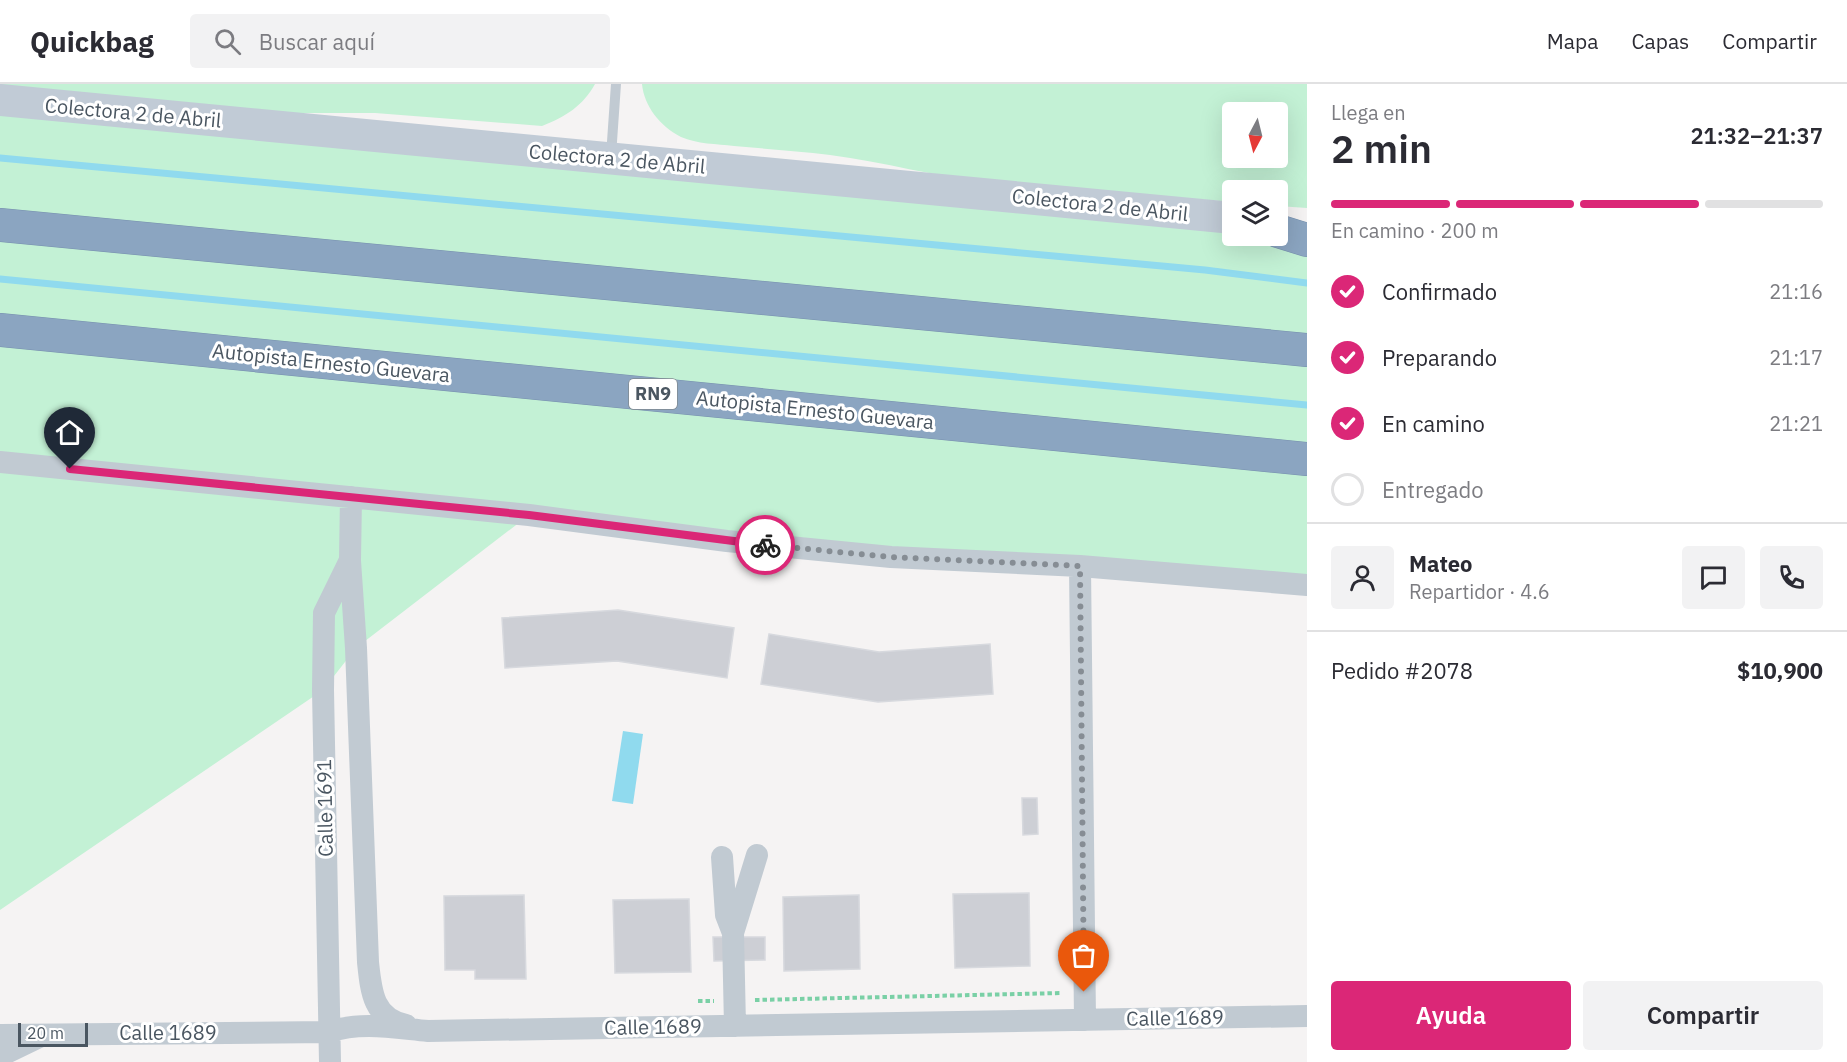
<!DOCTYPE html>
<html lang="es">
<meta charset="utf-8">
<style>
:root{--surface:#fff;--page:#f2f2f3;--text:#2b2b33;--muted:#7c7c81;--line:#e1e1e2;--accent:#db2777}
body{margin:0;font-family:"IBM Plex Sans",sans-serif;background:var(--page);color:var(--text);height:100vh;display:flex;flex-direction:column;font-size:22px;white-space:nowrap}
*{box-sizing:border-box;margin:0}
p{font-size:20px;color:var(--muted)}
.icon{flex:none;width:33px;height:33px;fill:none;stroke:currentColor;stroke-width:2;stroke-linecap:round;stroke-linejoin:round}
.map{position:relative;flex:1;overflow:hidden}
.drawer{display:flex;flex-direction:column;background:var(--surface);width:540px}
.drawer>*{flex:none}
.needle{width:39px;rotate:187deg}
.fabs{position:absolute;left:1222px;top:18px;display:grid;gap:12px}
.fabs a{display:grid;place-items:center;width:66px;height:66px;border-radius:6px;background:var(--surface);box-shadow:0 6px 24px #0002;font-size:30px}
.scale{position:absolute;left:18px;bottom:15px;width:70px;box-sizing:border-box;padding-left:6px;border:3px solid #4a5661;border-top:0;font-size:16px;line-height:21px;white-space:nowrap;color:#4a5661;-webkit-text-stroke:4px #fff;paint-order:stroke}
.pin{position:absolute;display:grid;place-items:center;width:51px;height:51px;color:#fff;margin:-62px -26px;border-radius:50% 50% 50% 0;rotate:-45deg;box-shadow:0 0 6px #0007}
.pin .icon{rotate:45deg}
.courier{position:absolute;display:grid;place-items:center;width:60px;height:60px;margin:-30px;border:4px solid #db2777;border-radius:50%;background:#fff;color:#222;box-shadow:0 2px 8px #0007}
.overview em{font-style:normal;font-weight:600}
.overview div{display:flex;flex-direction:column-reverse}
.overview{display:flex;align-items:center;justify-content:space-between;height:102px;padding:0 24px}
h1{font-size:39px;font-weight:600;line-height:45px}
.bar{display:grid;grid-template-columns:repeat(4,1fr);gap:9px 6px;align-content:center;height:72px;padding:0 24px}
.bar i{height:8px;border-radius:4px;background:var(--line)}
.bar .on{background:var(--accent)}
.bar p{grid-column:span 4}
.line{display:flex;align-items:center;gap:15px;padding:0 24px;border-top:2px solid var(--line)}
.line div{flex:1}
.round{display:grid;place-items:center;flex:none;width:63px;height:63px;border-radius:6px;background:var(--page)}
ol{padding:0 24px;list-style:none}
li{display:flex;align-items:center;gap:18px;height:66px}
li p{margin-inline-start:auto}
li .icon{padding:6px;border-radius:50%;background:var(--accent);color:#fff;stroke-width:4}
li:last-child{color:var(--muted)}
li i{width:33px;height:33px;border:3px solid var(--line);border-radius:50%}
.cta{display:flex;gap:12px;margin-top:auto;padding:12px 24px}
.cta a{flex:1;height:69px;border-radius:6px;background:var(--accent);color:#fff;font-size:24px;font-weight:600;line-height:69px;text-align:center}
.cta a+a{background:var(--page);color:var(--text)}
header{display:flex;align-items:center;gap:36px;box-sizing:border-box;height:84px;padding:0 30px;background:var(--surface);border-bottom:2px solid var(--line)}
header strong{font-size:28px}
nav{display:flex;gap:33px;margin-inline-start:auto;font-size:21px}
.search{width:420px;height:54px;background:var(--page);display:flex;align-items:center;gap:15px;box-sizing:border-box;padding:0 21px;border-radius:6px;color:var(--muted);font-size:22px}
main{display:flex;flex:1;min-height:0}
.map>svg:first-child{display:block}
.green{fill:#c3f1d5;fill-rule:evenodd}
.water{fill:#90daee}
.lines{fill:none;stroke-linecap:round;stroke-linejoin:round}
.stream{stroke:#90daee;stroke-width:7}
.building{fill:#cdcfd5;stroke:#d7d9de;stroke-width:1.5}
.highway-casing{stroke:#7690ad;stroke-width:34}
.path{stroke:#7ad0a6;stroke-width:4;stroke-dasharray:4.5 3;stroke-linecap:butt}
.lane{stroke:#c1cad2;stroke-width:10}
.street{stroke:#c1cad2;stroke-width:22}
.secondary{stroke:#c1cbd6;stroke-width:32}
.highway{stroke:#8ba5c1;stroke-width:33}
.done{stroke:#868d94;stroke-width:6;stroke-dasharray:0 10.8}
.route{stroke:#db2777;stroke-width:8}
.labels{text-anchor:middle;stroke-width:6;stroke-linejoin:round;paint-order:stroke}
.shield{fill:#fff;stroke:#808990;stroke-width:1.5}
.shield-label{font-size:18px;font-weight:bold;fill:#4a5661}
.street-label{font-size:20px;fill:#4a5661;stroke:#fff}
</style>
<header>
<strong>Quickbag</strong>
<div class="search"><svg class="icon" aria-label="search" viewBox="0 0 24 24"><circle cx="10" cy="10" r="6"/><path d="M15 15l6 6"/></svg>Buscar aquí</div>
<nav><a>Mapa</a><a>Capas</a><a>Compartir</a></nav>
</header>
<main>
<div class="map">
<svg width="1307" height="978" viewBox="0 0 1307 978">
<rect width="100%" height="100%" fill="#f5f3f3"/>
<!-- green -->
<path class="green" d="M 0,0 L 595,0 C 583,22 565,33 542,42 L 375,29 L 258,29 L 0,5 Z
M 642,0 L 1307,0 L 1307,124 L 1278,122 L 1278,106 L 1233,106 L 1233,118 L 991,99 C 937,93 884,78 830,71 C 798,67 766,65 734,62 C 717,60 697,60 681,53 C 660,42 644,22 642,0 ZM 1233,28 L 1278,28 L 1278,74 L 1233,74 Z
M 0,16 L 1233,134 L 1233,152 L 1278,152 L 1307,141 L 1307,501 L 529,431 L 356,564 L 323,606 L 0,826 Z"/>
<!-- water -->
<path class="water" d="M 623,647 L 643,650 L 633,720 L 612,717 Z"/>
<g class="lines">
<!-- stream -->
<path class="stream" d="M 0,74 L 1205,186 L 1307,199
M 0,195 L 1307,321"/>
</g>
<!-- building -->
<path class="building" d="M 618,526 L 734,544 L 727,594 L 617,577 L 505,584 L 502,534 Z
M 769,550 L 879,568 L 990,560 L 993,610 L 878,618 L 761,600 Z
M 1022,714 L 1037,714 L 1038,750 L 1023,751 Z
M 1029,809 L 1030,882 L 955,884 L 953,810 Z
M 524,811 L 526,895 L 475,895 L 475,886 L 445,886 L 444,812 Z
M 859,811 L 860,885 L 784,887 L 783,813 Z
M 689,815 L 691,888 L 615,889 L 613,816 Z
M 713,853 L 765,853 L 765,876 L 714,877 Z"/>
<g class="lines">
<defs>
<path id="highway" d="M 0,141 L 1307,266
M 1278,147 L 1307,156
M 0,246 L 1307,375"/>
</defs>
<!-- highway casing -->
<use href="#highway" class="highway-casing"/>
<!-- path -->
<path class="path" d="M 755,916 L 1062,909
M 698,917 L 714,917"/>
<!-- lane -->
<path class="lane" d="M 611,72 L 616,0"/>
<!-- street -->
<path class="street" d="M 0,378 L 529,431 L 727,457 L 891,473 L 1080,482 L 1307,501
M 351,413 L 350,477 L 356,564 L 368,878 C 371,907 373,934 406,941
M 1080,482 L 1085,936
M 722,773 L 726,831 L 733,849
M 735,942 L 733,849 L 757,771
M 0,951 L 329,948 C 361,937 395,944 428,947 L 1307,932
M 0,972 L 39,953
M 330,978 L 323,606 L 324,529 L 349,478"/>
<!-- secondary -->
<path class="secondary" d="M 0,16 L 1233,134"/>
<!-- highway -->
<use href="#highway" class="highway"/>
</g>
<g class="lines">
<!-- done -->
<path class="done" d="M 765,461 L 891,473 L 1080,482 L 1084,908"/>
<!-- route -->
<path class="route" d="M 70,385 L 529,431 L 765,461"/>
</g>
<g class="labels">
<!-- shield labels -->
<rect class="shield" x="629" y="295" width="48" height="30" rx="4.5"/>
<g class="shield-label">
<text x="653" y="316">RN9</text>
</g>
<!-- street labels -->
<g class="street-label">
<text transform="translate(133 29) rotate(5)" y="7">Colectora 2 de Abril</text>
<text transform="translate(617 75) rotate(5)" y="7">Colectora 2 de Abril</text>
<text transform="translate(1100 121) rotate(6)" y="7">Colectora 2 de Abril</text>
<text transform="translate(331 279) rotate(6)" y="7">Autopista Ernesto Guevara</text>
<text transform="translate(815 326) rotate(6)" y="7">Autopista Ernesto Guevara</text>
<text transform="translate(325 724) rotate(-91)" y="7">Calle 1691</text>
<text transform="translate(1175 934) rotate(-1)" y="7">Calle 1689</text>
<text transform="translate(653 943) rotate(-1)" y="7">Calle 1689</text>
<text x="168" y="956">Calle 1689</text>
</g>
</g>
</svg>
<div class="fabs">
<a><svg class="needle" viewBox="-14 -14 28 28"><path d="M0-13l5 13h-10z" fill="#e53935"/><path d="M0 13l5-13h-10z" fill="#7c7c81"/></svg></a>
<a><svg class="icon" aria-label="layers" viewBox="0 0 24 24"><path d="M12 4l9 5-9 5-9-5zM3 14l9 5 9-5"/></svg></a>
</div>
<div class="scale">20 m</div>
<div class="pin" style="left:1084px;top:908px;background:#ea580c"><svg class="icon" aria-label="bag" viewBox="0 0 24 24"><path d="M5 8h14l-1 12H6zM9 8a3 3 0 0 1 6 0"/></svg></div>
<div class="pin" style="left:70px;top:385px;background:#1f2937"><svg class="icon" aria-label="home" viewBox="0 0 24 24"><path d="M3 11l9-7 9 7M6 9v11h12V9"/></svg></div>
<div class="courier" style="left:765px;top:461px"><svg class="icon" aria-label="bike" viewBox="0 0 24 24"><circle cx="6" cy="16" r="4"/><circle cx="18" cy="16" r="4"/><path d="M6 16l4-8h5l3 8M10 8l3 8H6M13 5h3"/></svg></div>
</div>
<section class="drawer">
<div class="overview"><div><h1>2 min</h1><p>Llega en</p></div><em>21:32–21:37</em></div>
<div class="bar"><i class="on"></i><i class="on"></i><i class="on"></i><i></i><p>En camino · 200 m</p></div>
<ol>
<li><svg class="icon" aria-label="check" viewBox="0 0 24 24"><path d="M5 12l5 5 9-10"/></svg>Confirmado<p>21:16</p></li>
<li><svg class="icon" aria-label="check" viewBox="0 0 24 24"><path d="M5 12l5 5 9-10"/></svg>Preparando<p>21:17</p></li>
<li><svg class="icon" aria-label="check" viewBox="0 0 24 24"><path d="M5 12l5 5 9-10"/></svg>En camino<p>21:21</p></li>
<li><i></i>Entregado</li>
</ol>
<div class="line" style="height:108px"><a class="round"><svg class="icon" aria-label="person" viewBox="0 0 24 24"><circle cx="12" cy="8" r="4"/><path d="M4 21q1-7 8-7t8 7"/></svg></a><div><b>Mateo</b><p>Repartidor · 4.6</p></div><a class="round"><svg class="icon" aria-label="chat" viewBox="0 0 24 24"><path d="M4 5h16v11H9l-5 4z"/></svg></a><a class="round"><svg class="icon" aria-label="phone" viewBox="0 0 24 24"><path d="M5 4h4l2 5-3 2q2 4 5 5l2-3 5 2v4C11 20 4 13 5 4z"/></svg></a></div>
<div class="line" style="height:78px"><div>Pedido #2078</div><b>$10,900</b></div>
<div class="cta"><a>Ayuda</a><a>Compartir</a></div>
</section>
</main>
